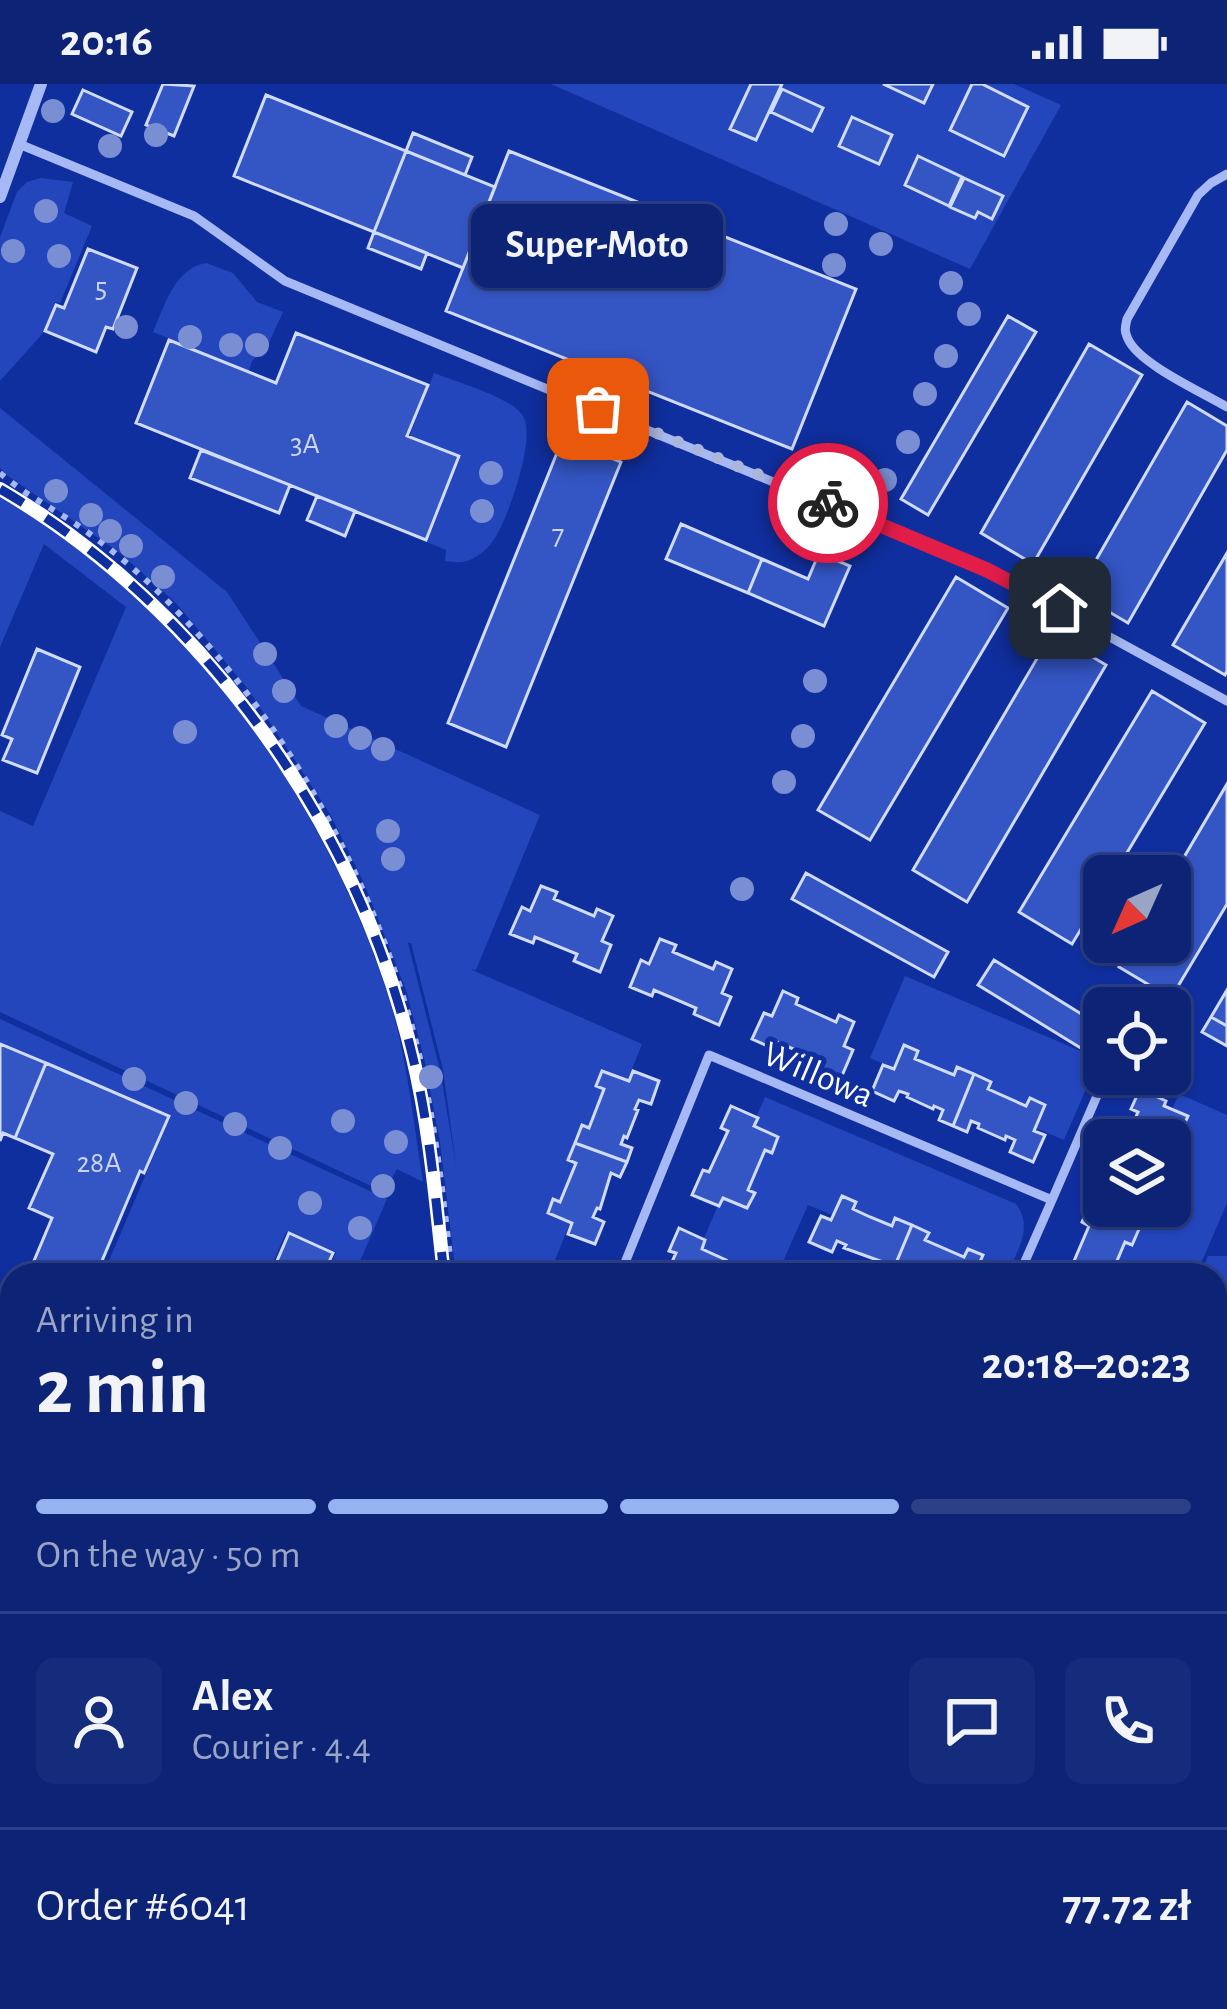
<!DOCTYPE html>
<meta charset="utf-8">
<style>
:root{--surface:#0c2376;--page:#152b7b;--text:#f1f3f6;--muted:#9aa4c5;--line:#2c4088;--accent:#95b2f1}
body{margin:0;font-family:"Alegreya Sans",sans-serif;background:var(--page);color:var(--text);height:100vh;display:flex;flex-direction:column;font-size:45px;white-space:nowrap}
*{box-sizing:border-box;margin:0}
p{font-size:39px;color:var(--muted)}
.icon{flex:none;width:66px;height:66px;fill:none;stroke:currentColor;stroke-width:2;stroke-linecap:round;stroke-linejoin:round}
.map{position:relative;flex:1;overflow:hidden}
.drawer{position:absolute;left:0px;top:1179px;width:1227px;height:747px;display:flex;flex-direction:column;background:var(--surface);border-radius:36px 36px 0 0;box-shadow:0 3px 9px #0004,0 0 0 3px var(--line)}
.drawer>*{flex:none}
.needle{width:78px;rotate:225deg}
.controls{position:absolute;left:1083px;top:771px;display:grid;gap:24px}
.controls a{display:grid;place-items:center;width:108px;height:108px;border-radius:18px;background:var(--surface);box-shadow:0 3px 9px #0004,0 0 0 3px var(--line);font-size:60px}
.pin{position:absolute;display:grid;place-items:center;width:102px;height:102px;color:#fff;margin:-51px;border-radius:24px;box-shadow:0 6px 18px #0006}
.courier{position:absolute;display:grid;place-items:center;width:120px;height:120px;margin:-60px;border:9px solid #e11d48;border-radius:50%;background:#fff;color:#222;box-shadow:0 3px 15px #0007}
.bubble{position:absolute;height:84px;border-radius:18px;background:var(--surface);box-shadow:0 3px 9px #0004,0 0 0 3px var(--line);font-size:39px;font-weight:600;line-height:84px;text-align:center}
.head em{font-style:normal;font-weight:600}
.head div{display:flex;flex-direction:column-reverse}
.head{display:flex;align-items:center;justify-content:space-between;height:204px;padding:0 36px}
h1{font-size:78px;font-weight:600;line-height:90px}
.bar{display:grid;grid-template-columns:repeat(4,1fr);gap:18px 12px;align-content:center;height:144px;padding:0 36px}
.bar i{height:15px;border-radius:9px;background:var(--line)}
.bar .active{background:var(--accent)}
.bar p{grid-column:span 4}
.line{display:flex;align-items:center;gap:30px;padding:0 36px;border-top:3px solid var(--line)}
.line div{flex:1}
.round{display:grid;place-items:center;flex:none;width:126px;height:126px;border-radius:18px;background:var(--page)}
.status{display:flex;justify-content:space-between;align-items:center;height:84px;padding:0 60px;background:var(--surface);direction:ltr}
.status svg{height:33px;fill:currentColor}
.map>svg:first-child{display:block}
.green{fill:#2346bd;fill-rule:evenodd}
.building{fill:#3456c4;stroke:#d0dbfe;stroke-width:3}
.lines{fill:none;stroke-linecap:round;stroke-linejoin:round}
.path{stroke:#a7b9f5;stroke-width:6;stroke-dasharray:6 9;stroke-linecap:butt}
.lane{stroke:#a7b9f5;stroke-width:9}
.street{stroke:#a7b9f5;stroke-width:12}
.rail-casing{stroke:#fff;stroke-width:14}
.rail{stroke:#102f9e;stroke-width:9;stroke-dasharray:27;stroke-linecap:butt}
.tree{fill:#7a8ed3}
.done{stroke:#abb6dd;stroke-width:12;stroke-dasharray:0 21.6}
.route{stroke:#e11d48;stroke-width:15}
.labels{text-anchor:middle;stroke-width:10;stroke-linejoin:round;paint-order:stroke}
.number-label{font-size:30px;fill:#ccd5f0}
.street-label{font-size:36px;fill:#fff;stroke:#102f9e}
</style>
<div class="status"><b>20:16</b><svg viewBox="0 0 49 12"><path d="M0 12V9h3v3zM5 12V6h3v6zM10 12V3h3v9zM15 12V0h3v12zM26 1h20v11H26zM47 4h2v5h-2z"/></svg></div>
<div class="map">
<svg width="1227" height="1925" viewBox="0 0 1227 1925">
<rect width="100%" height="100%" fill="#102f9e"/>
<!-- green -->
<path class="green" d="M 551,0 L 1014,0 L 1061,21 L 970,185 Z
M 40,94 L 73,98 L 64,129 L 92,142 L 60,219 L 55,218 L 44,248 L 0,297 L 0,153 L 17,108 L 27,98 Z
M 206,179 L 233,189 L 257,218 L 283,228 L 267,263 L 252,277 L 249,287 L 153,248 C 165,221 174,185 206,179 Z
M 434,289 C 456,298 515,314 524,334 C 535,357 508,436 493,457 C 488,464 480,471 472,475 C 463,480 455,478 445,477 L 446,466 L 427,458 L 461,372 L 410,351 Z
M 0,324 L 227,508 L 301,622 L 540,731 L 476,886 L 470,885 L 642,960 L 549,1191 L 488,1191 L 472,1184 L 472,1191 L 456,1191 L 440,1058 L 424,974 L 406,906 L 363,797 L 330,730 L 248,605 L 176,519 L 120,469 L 8,392 L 0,384 ZM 408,859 L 411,859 L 443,986 L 456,1081 L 440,986 Z
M 0,411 C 185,520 322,709 388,911 C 407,971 413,1036 423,1098 L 397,1085 L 384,1108 L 0,928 L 0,727 L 33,742 L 126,523 L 44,460 L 0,563 Z
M 905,892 L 1099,975 L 1064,1056 L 870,974 Z
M 0,935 L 387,1115 L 354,1191 L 327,1191 L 336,1168 L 286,1148 L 268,1191 L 103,1191 L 171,1031 L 0,958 Z
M 1179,1010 L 1227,1031 L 1227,1119 L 1196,1191 L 1099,1191 L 1129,1122 L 1170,1122 L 1170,1056 L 1158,1056 Z
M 765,1013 L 1016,1120 C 1034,1144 1017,1166 1007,1191 L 976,1191 L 808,1121 L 777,1191 L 688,1191 Z
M 1208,1172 L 1227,1172 L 1227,1550 L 1219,1568 L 1215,1567 L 1215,1191 L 1200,1191 Z
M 0,1424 L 12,1429 L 12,1518 L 0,1512 Z
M 0,1550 L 12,1556 L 12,1627 L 0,1619 Z
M 0,1718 L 12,1723 L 12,1801 L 0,1797 Z
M 0,1844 L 12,1848 L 12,1914 L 192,1914 L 215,1925 L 0,1925 Z
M 315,1914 L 712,1914 L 723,1925 L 344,1925 Z
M 745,1914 L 1148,1914 L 1179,1925 L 1144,1925 L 1126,1918 L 1138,1925 L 757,1925 Z"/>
<!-- building -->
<path class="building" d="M 163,0 L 194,2 L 174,52 L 146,41 Z
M 751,0 L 782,0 L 756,56 L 730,45 Z
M 883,0 L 933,0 L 924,19 Z
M 972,0 L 982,0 L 1028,23 L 1004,72 L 950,46 Z
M 782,5 L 823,24 L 812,47 L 771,28 Z
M 83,6 L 132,28 L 121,52 L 72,30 Z
M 266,11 L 406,67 L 374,148 L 234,92 Z
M 852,33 L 892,51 L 879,80 L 839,62 Z
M 413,49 L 472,73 L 465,91 L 406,67 Z
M 406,67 L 495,103 L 463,184 L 374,148 Z
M 509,67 L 856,205 L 792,365 L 446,227 Z
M 918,72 L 962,93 L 949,122 L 905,101 Z
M 964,94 L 1003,112 L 992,135 L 978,128 L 975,134 L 950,123 Z
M 374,148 L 427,169 L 421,185 L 368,164 Z
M 88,165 L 137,184 L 113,245 L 106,243 L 96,268 L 45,247 L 56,221 L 64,224 Z
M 1008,232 L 1036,248 L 928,431 L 901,415 Z
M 296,249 L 428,301 L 407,352 L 459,372 L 426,456 L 136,339 L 169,256 L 276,299 Z
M 1089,260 L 1142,291 L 1033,480 L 981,449 Z
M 1187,318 L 1227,342 L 1227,366 L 1128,539 L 1077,509 Z
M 563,354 L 621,378 L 506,663 L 448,639 Z
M 201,366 L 290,401 L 279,429 L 190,394 Z
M 317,412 L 355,427 L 345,452 L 307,436 Z
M 681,440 L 762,475 L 748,509 L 666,475 Z
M 819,469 L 850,482 L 824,542 L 748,509 L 762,475 L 808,495 Z
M 1227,469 L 1227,587 L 1225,591 L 1173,561 Z
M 956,493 L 1008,524 L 870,756 L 818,726 Z
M 1052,549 L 1106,581 L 967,818 L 913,786 Z
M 37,565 L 80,583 L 37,689 L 3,676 L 12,655 L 2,651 Z
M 1152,607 L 1205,639 L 1113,792 L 1104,792 L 1104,807 L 1072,860 L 1019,828 Z
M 1227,700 L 1227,820 L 1171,914 L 1119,883 L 1134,858 L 1170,858 L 1170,797 Z
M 806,789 L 948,868 L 934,893 L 792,815 Z
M 541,802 L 557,808 L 554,815 L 594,832 L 597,825 L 613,832 L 602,857 L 611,861 L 600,888 L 574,877 L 577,870 L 535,853 L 533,859 L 510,850 L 522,823 L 530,827 Z
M 660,855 L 676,861 L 673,868 L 713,885 L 716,878 L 732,885 L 722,909 L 731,913 L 719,941 L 694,930 L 696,924 L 654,906 L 652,912 L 630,903 L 641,876 L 649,880 Z
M 994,876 L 1104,944 L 1104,963 L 1097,974 L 978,901 Z
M 1227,906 L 1227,942 L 1211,933 Z
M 783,907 L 798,914 L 796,920 L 836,938 L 839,931 L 854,938 L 844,962 L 853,966 L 841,994 L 816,982 L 819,976 L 777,958 L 774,965 L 752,955 L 764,929 L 772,932 Z
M 1211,933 L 1227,942 L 1227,962 L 1202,948 Z
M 0,960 L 46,979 L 15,1054 L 3,1049 L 0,1057 Z
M 904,961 L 918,967 L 915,975 L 954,991 L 957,983 L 974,990 L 953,1042 L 939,1036 L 943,1026 L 934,1022 L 933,1025 L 907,1013 L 908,1010 L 899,1007 L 894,1017 L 872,1007 L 883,981 L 894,985 Z
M 46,979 L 169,1032 L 144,1089 L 140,1087 L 96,1191 L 28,1191 L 52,1134 L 29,1124 L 53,1070 L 15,1054 Z
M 602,987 L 629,997 L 633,987 L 659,997 L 651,1020 L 639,1016 L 635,1025 L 638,1026 L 627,1054 L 624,1052 L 621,1060 L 632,1064 L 627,1078 L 575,1059 L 582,1041 L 589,1044 L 604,1005 L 596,1002 Z
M 974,990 L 991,998 L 988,1005 L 1026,1022 L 1030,1014 L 1045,1021 L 1034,1047 L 1045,1051 L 1033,1078 L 1010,1068 L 1015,1056 L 1006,1052 L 1005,1056 L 978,1044 L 979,1040 L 971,1037 L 967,1048 L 953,1042 Z
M 1140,1005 L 1166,1017 L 1164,1022 L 1188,1032 L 1181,1048 L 1175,1046 L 1170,1056 L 1126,1056 L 1138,1028 L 1131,1025 Z
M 731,1022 L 758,1034 L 754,1042 L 778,1053 L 772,1069 L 765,1066 L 748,1106 L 755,1109 L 747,1124 L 723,1114 L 719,1122 L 692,1111 L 703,1086 L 709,1088 L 728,1047 L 721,1044 Z
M 575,1059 L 627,1078 L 620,1093 L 611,1089 L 600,1125 L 597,1124 L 593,1133 L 604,1138 L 595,1160 L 568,1150 L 572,1139 L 548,1129 L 553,1115 L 560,1118 L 576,1079 L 568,1076 Z
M 842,1112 L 856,1118 L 853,1125 L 870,1133 L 892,1142 L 895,1134 L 912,1141 L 891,1191 L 877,1186 L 880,1177 L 844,1164 L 846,1161 L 837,1157 L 832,1168 L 809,1158 L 821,1132 L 831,1136 Z
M 1092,1115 L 1118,1127 L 1115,1135 L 1139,1145 L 1132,1161 L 1125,1158 L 1111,1191 L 1060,1191 L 1064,1182 L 1071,1184 L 1089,1142 L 1082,1138 Z
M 912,1141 L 929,1149 L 925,1156 L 964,1173 L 968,1165 L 983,1171 L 974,1191 L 915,1191 L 909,1188 L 908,1191 L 891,1191 Z
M 679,1144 L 705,1156 L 702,1165 L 726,1176 L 720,1191 L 713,1189 L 712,1191 L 666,1191 L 676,1169 L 669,1167 Z
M 289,1149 L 333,1169 L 323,1191 L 271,1191 Z
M 0,1206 L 12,1212 L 12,1275 L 0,1270 Z
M 1215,1601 L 1227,1606 L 1227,1625 L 1215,1653 Z
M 0,1799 L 12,1803 L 12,1844 L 0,1840 Z
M 810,1914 L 822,1914 L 818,1923 L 822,1925 L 805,1925 Z"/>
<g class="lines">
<!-- path -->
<path class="path" d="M 0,389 C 25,411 56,426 83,445 C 114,467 147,495 173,523 C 293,647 380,807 420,974 C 436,1046 444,1118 452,1191
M 0,1352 L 12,1357
M 1215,1887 L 1227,1892"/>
<!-- lane -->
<path class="lane" d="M 19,60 L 194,132 L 285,197 L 987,486 L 1227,617
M 1227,90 L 1211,99 L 1198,111 L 1127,235 C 1125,245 1124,246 1128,255 C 1139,280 1202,308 1227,323
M 1052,1116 L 1106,991
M 792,1187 L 801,1191
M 620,1191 L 709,971 L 1052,1116 L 1019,1191
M 0,1532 L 12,1538"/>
<!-- street -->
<path class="street" d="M 0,113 L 41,0
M 0,1404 L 12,1409
M 1202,1914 L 1227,1920"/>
<defs>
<path id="rail" d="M 0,405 C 205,524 359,744 413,974 C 430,1045 436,1119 444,1191
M 733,1914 L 744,1925"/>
</defs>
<!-- rail casing -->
<use href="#rail" class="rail-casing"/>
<!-- rail -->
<use href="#rail" class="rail"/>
</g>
<!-- trees -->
<g class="tree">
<circle cx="53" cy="27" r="12"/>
<circle cx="156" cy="51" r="12"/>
<circle cx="110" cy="62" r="12"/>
<circle cx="46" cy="127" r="12"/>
<circle cx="836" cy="140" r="12"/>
<circle cx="881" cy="160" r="12"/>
<circle cx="13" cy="167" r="12"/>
<circle cx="59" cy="172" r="12"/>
<circle cx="834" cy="181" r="12"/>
<circle cx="951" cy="199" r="12"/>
<circle cx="969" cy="230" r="12"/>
<circle cx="126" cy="243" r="12"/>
<circle cx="190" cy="253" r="12"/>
<circle cx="231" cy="261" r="12"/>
<circle cx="257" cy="261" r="12"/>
<circle cx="946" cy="272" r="12"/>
<circle cx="925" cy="310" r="12"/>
<circle cx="908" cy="358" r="12"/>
<circle cx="491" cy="389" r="12"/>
<circle cx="885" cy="396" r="12"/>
<circle cx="56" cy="407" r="12"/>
<circle cx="482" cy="427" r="12"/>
<circle cx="91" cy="431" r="12"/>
<circle cx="110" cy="447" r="12"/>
<circle cx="131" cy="462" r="12"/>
<circle cx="163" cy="493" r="12"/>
<circle cx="265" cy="570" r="12"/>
<circle cx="815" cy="597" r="12"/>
<circle cx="284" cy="607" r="12"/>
<circle cx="336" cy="642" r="12"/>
<circle cx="185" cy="648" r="12"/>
<circle cx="803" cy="652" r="12"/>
<circle cx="360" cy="654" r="12"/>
<circle cx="383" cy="665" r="12"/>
<circle cx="784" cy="698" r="12"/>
<circle cx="388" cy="747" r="12"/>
<circle cx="393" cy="775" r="12"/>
<circle cx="742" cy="805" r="12"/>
<circle cx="431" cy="993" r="12"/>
<circle cx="134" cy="995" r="12"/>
<circle cx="186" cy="1019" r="12"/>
<circle cx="343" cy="1037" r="12"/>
<circle cx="235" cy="1040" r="12"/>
<circle cx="396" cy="1058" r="12"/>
<circle cx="280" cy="1064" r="12"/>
<circle cx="383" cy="1102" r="12"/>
<circle cx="310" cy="1119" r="12"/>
<circle cx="360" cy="1144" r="12"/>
</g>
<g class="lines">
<!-- done -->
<path class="done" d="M 598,325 L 828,419"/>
<!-- route -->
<path class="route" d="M 828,419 L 987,486 L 1060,524"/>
</g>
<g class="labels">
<!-- number labels -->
<g class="number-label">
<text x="101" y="213">5</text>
<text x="305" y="369">3A</text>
<text x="558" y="460">7</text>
<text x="99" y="1088">28A</text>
</g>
<!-- street labels -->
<g class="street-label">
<text transform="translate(819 989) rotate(23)" y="13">Willowa</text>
</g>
</g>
</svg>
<div class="controls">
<a><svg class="needle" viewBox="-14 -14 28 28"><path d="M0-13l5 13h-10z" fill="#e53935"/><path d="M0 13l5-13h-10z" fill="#9aa4c5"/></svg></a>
<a><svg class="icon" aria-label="locate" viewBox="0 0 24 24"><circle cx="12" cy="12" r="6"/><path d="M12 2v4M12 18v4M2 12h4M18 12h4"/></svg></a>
<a><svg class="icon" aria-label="layers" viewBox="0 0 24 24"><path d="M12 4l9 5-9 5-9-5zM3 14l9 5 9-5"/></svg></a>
</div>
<div class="pin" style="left:598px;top:325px;background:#ea580c"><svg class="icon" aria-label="bag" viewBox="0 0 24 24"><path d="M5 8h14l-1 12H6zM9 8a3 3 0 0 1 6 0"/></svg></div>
<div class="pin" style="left:1060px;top:524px;background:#1f2937"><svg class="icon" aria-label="home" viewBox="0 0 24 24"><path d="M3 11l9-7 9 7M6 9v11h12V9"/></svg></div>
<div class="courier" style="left:828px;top:419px"><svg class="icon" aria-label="bike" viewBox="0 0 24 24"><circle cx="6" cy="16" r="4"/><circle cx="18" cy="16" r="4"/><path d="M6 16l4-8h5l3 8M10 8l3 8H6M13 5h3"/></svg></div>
<div class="bubble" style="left:471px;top:120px;width:252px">Super-Moto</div>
<section class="drawer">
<div class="head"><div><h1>2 min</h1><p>Arriving in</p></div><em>20:18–20:23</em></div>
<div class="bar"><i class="active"></i><i class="active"></i><i class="active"></i><i></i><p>On the way · 50 m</p></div>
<div class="line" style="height:216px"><a class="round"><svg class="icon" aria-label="person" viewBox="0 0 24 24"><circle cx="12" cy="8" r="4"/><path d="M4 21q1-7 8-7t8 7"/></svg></a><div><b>Alex</b><p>Courier · 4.4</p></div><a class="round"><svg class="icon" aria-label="chat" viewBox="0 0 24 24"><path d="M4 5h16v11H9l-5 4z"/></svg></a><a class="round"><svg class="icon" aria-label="phone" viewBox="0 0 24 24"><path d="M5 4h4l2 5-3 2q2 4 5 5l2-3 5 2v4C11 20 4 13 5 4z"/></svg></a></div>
<div class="line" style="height:156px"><div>Order #6041</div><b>77.72 zł</b></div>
</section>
</div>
